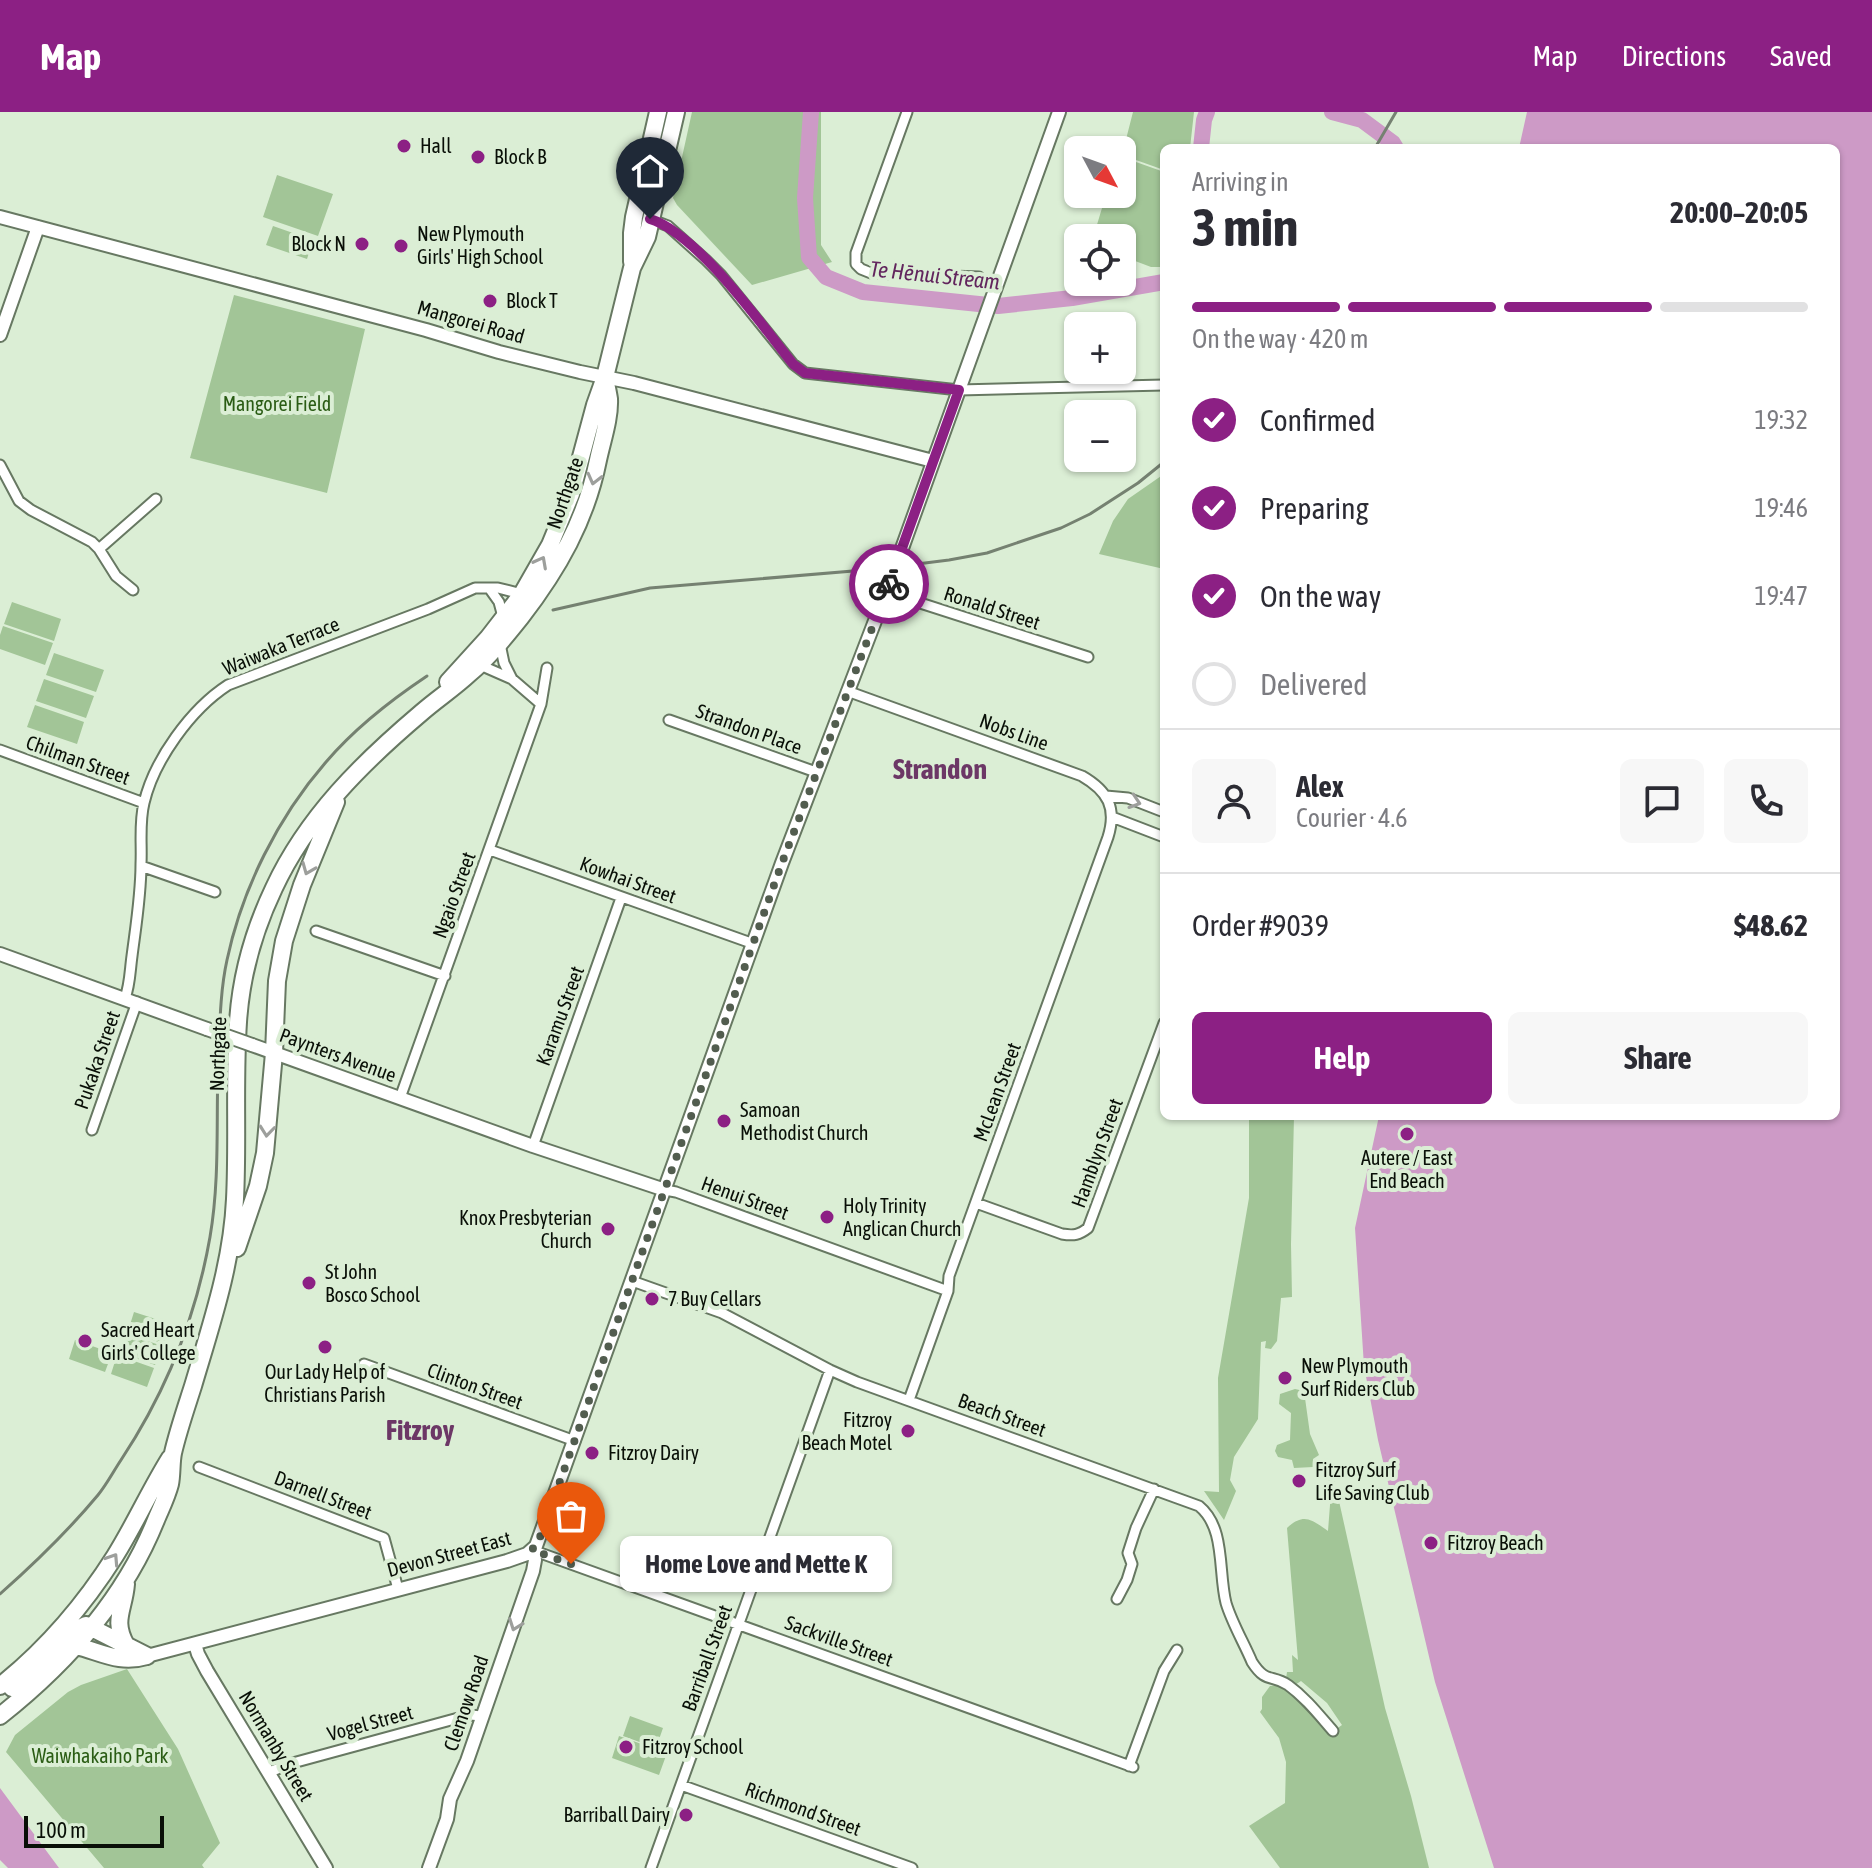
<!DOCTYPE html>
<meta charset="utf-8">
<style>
:root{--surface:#fff;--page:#f7f7f7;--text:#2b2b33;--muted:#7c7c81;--line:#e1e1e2;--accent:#8c2084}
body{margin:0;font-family:"Asap Condensed",sans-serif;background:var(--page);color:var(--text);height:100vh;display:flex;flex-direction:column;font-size:30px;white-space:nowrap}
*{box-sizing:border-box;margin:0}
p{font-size:26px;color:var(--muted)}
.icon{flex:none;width:44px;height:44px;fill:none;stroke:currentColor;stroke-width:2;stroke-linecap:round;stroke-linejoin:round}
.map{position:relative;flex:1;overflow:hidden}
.drawer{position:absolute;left:1160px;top:32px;width:680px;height:976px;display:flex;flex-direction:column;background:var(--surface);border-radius:12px;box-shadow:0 2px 6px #0004}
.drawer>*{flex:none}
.needle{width:52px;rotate:131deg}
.controls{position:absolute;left:1064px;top:24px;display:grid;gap:16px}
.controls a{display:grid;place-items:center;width:72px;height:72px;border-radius:12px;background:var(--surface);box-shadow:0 2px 6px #0004;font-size:40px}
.scale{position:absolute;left:24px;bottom:20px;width:140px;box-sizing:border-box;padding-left:8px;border:4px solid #090f07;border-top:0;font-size:22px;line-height:28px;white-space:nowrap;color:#090f07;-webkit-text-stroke:6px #dbeed5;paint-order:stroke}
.pin{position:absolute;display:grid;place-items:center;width:68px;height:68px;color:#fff;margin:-82px -34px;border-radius:50% 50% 50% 0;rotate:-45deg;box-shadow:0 0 8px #0007}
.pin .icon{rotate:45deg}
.courier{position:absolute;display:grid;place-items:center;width:80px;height:80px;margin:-40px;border:6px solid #8c2084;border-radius:50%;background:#fff;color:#222;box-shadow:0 2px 10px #0007}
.bubble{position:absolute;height:56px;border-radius:12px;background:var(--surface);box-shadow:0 2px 6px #0004;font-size:26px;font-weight:700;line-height:56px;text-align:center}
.headline em{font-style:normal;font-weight:700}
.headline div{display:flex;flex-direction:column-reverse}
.headline{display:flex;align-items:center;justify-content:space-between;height:136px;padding:0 32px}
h1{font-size:52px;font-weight:700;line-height:60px}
.bar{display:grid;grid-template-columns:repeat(4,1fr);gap:12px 8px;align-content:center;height:96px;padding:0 32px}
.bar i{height:10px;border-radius:6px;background:var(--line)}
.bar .selected{background:var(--accent)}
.bar p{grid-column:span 4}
.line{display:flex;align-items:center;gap:20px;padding:0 32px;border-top:2px solid var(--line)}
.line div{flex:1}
.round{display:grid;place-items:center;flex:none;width:84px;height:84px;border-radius:12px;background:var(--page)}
ol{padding:0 32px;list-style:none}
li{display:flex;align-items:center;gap:24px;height:88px}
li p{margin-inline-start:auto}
li .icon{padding:8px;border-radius:50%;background:var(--accent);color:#fff;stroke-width:4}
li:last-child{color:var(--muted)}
li i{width:44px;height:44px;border:4px solid var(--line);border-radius:50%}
.primary-button{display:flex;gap:16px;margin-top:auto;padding:16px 32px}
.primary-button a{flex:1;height:92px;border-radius:12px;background:var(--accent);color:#fff;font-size:32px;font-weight:700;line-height:92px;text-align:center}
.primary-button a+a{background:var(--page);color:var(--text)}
header{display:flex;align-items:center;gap:48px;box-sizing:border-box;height:112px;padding:0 40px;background:var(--accent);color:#fff}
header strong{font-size:38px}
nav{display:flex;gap:44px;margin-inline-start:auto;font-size:28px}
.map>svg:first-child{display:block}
.green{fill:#a2c597}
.water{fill:#cd9ac6}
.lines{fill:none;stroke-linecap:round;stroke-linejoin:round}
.river{stroke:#cd9ac6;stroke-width:16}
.street-casing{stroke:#677862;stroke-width:13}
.secondary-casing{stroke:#677862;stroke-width:16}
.highway-casing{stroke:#677862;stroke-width:20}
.street{stroke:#fff;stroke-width:9}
.secondary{stroke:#fff;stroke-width:12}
.highway{stroke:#fff;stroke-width:16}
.rail{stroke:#758171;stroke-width:3}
.secondary-bridge-casing{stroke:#677862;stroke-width:16;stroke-linecap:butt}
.secondary-bridge{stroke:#fff;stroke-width:12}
.oneway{stroke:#9d9f9c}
.done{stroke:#525d4f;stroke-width:8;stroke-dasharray:0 14.4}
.route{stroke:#8c2084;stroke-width:10}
.poi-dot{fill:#8c2084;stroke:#dbeed5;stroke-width:3}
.labels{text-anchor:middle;stroke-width:8;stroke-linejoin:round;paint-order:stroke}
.poi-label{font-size:20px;fill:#090f07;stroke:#dbeed5;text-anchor:start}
.street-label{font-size:20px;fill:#090f07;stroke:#dbeed5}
.park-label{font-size:20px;fill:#2a5c14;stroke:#dbeed5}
.water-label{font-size:22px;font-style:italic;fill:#62255d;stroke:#dbeed5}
.district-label{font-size:28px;font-weight:bold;fill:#6c3766;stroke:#dbeed5}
</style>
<header>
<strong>Map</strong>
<nav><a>Map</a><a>Directions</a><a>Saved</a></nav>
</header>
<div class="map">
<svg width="1872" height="1756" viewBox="0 0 1872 1756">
<rect width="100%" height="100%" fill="#dbeed5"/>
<!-- green -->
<path class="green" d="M 692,0 L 821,0 L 821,133 L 832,150 L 752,173 L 677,93 L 673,86 Z
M 1133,0 L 1194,0 L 1190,36 L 1164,36 L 1164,58 L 1122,43 Z
M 1122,45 L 1164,60 L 1164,150 L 1162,155 L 1151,155 L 1122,144 L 1122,126 L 1093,126 L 1105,86 L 1104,82 L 1122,82 Z
M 277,63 L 333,82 L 318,124 L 263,105 Z
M 273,114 L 313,128 L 307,147 L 266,133 Z
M 234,183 L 365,217 L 327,381 L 190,346 Z
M 1164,362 L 1164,457 L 1099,442 L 1113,409 L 1128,387 Z
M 12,490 L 61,507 L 54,529 L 4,512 Z
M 3,514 L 53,531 L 45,553 L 0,537 L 0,523 Z
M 54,541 L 104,558 L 96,580 L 46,563 Z
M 44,567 L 94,584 L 86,606 L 36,589 Z
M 35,593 L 84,610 L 77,632 L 27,615 Z
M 1249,1004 L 1294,1004 L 1291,1132 L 1292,1185 L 1281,1186 L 1277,1229 L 1271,1237 L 1265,1236 L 1266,1229 L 1261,1230 L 1258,1307 L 1234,1345 L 1230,1368 L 1236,1379 L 1224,1408 L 1204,1379 L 1219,1380 L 1218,1266 L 1249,1086 Z
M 134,1200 L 171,1212 L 164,1232 L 128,1219 Z
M 125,1221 L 162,1234 L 155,1253 L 118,1240 Z
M 75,1228 L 112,1241 L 105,1260 L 69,1247 Z
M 117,1243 L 154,1256 L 147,1275 L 111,1262 Z
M 1295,1277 L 1304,1279 L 1310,1322 L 1319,1343 L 1313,1347 L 1313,1355 L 1294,1356 L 1292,1348 L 1278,1345 L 1275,1339 L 1277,1333 L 1290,1328 L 1291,1301 L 1279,1292 L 1280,1282 Z
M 1331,1353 L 1385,1596 L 1411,1684 L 1429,1756 L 1280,1756 L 1249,1714 L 1285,1691 L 1286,1650 L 1279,1626 L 1260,1600 L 1262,1597 L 1262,1585 L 1270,1574 L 1280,1573 L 1310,1600 L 1329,1622 L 1342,1613 L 1327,1591 L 1301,1569 L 1295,1573 L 1286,1567 L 1287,1560 L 1293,1560 L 1292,1543 L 1298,1548 L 1287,1416 C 1304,1400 1312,1408 1328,1419 L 1331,1380 L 1326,1354 Z
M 127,1557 L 178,1637 L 220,1731 L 202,1753 L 204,1756 L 104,1756 L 6,1640 L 15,1623 L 68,1580 L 81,1573 Z
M 630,1604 L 663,1616 L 656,1636 L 623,1624 Z
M 619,1624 L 667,1641 L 659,1663 L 612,1646 Z"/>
<!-- water -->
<path class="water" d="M 1527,0 L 1872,0 L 1872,1756 L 1494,1756 L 1435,1570 L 1378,1328 L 1364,1254 L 1355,1116 L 1379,1004 L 1836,1004 L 1836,36 L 1519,36 Z
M 0,1676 L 59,1756 L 8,1756 L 0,1748 Z"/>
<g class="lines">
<!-- river -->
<path class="river" d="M 811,0 L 805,86 L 809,145 L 826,165 L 863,180 L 998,194 L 1072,186 L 1164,170
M 1332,0 L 1362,8 L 1393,31 L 1396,36
M 1201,36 L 1204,8 L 1207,0"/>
<defs>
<path id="street" d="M 907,0 L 856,141 L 856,152 L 861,157 L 871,161 L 979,165
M 650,107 L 668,114 L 706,148 L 721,163 L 793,252 L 805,261 L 959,278 L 1164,273
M 0,353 L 19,389 L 31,398 L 92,430 L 99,437 L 116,464 L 133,478
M 99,437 L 156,387
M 489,476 L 499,490 L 503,505
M 886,480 L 1088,545
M 500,532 L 504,551 L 512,567
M 480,553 L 512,567 L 541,592
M 847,579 L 1082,664 C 1108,679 1117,696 1108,725 L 949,1164 L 948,1179 L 909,1288
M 669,608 L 816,660
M 0,638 L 144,691
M 1106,684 L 1128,686 L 1164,700
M 1112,705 L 1164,725
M 490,738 L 754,832
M 141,754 L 215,780
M 316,819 L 445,864
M 125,886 C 130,873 130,858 132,844 C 136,813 141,783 141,752 C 142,732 139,711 144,691 C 154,648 191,597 228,573 L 428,497 L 475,476 L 498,476 L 522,482
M 400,986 L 541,592 L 547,556
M 92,1018 L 137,890
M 533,1034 L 621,786
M 665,1078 L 676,1080 L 948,1179
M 976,1091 L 1062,1122 C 1074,1124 1079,1123 1088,1116 L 1164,911
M 632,1169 L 722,1201 L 830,1258 L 857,1270 L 1199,1394 C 1226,1416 1218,1460 1226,1491 C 1232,1511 1244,1531 1252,1550 C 1266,1572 1272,1562 1288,1573 C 1306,1586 1319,1603 1333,1619
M 364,1252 L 575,1329
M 199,1355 L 384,1426 L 398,1477
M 532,1438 L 1133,1655
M 1117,1487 L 1127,1468 L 1132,1452 L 1128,1441 L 1136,1416 L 1154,1377
M 1129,1654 L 1164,1559 L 1177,1538
M 270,1660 L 289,1652 L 462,1605 L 470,1603 L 482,1604
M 681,1673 L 912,1756
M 651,1756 L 830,1258"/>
<path id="secondary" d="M 0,105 L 426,218 L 499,240 L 580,260 L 634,271 L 933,349
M 0,223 L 38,115
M 900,442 L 1059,0
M 0,842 L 207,917
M 252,933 L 533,1034 L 665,1078
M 195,1532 L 198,1542 L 207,1559 L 326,1756
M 147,1544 L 507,1449 L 527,1442 L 536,1434 L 782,751 L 893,462
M 429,1756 L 447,1707 L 450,1687 L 467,1649 L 533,1459 L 535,1448 L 532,1438"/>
<path id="highway" d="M 632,150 L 632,121 L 634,105 L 658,0
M 448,570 L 488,526 L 522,482 L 550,433 L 571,382 L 595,293 L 605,265 L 632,156 L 647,125 L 676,0
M 237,1136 L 258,1074 L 265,1041 L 274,941 L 277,869 L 284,829 L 302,773 L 336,690
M 126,1533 C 112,1508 124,1498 126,1472
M 77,1534 C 103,1541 120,1552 147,1544
M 0,1574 C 45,1538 84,1493 115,1444 C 135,1412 150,1378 170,1346
M 12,1576 L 48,1547 L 74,1519 L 86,1513 L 147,1544
M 0,1604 C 67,1551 124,1488 156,1408 C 161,1396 167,1384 170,1372 C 172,1362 171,1351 173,1341 C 178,1319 186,1296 193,1274 C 211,1213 232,1152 235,1087 C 238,1028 234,969 238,910 C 241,864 254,818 274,776 C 307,705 362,651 421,601 C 437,587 454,576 469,562 C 489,545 505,525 521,505 C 558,457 586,408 598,348 C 602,329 610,306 609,287 C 608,280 606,272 605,265"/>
</defs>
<!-- street casing -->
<use href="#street" class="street-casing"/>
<!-- secondary casing -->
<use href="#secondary" class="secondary-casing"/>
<!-- highway casing -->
<use href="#highway" class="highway-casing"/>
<!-- street -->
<use href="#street" class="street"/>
<!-- secondary -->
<use href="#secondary" class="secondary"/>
<!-- highway -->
<use href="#highway" class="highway"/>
<!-- rail -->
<path class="rail" d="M 1375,36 L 1396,0
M 553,498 L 650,476 L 877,457 L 949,448 L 987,441 L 1061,416 L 1090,402 L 1138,371 L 1164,350
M 0,1482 C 35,1451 68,1419 98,1383 C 107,1372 113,1360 121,1348 C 166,1280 196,1205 210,1125 C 221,1061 215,997 219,932 C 220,905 221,875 227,848 C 242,777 278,705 326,650 C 355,616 391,588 427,564"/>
<defs>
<path id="secondary-bridge" d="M 893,462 L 900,442
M 207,917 L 252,933"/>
</defs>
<!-- secondary-bridge casing -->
<use href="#secondary-bridge" class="secondary-bridge-casing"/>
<!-- secondary-bridge -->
<use href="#secondary-bridge" class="secondary-bridge"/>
</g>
<!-- one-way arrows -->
<defs><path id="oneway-chevron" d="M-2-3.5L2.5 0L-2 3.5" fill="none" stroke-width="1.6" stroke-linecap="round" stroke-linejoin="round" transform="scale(2)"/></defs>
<g class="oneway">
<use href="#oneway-chevron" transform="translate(594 367) rotate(104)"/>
<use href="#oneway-chevron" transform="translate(541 450) rotate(-62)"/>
<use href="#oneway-chevron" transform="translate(1135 690) rotate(18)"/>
<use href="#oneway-chevron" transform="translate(308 757) rotate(112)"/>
<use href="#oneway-chevron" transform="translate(267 1019) rotate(96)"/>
<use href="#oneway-chevron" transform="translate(113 1447) rotate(-57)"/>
<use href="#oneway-chevron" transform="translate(515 1513) rotate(110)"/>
</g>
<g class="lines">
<!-- done -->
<path class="done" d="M 571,1452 L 532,1438 L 540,1425 L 782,751 L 889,472"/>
<!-- route -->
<path class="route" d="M 650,107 C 698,122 761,212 793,252 L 805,261 L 959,278 L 889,472"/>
</g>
<!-- markers -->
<g class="poi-dot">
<circle cx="404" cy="34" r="8"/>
<circle cx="478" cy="45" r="8"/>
<circle cx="362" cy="132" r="8"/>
<circle cx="401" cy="134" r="8"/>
<circle cx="490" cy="189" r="8"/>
<circle cx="724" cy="1009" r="8"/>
<circle cx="1407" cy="1022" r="8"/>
<circle cx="827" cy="1105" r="8"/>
<circle cx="608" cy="1117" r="8"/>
<circle cx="309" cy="1171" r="8"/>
<circle cx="652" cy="1187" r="8"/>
<circle cx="85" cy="1229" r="8"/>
<circle cx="325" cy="1235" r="8"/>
<circle cx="1285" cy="1266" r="8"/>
<circle cx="908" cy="1319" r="8"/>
<circle cx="592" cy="1341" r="8"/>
<circle cx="1299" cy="1369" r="8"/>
<circle cx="1431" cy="1431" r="8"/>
<circle cx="626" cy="1635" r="8"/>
<circle cx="686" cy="1703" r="8"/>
</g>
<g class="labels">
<!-- poi labels -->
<g class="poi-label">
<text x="420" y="41">Hall</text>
<text x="494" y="52">Block B</text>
<text x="417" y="129">New Plymouth<tspan x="417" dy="23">Girls' High School</tspan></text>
<text x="346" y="139" text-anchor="end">Block N</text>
<text x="506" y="196">Block T</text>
<text x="740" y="1005">Samoan<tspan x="740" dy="23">Methodist Church</tspan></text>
<text x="1407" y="1053" text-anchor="middle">Autere / East<tspan x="1407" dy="23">End Beach</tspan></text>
<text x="843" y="1101">Holy Trinity<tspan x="843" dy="23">Anglican Church</tspan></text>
<text x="592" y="1113" text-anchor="end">Knox Presbyterian<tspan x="592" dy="23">Church</tspan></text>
<text x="325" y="1167">St John<tspan x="325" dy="23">Bosco School</tspan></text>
<text x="668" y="1194">7 Buy Cellars</text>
<text x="101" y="1225">Sacred Heart<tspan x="101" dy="23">Girls' College</tspan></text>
<text x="1301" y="1261">New Plymouth<tspan x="1301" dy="23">Surf Riders Club</tspan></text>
<text x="325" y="1267" text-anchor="middle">Our Lady Help of<tspan x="325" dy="23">Christians Parish</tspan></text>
<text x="892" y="1315" text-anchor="end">Fitzroy<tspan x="892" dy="23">Beach Motel</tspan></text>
<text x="608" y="1348">Fitzroy Dairy</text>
<text x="1315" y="1365">Fitzroy Surf<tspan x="1315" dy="23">Life Saving Club</tspan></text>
<text x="1447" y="1438">Fitzroy Beach</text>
<text x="642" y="1642">Fitzroy School</text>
<text x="670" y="1710" text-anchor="end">Barriball Dairy</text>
</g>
<!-- street labels -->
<g class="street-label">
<text transform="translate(471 210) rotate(16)" y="7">Mangorei Road</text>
<text transform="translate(565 381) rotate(-71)" y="7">Northgate</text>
<text transform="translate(992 496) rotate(18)" y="7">Ronald Street</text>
<text transform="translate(281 534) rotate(-22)" y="7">Waiwaka Terrace</text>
<text transform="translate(749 617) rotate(20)" y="7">Strandon Place</text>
<text transform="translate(1014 620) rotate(20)" y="7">Nobs Line</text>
<text transform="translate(78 648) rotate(20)" y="7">Chilman Street</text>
<text transform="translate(628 768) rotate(20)" y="7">Kowhai Street</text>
<text transform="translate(454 783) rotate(-70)" y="7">Ngaio Street</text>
<text transform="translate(560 904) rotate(-70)" y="7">Karamu Street</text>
<text transform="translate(218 942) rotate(-88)" y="7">Northgate</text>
<text transform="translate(338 943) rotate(20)" y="7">Paynters Avenue</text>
<text transform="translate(97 948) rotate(-71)" y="7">Pukaka Street</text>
<text transform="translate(997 980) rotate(-70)" y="7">McLean Street</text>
<text transform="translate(1097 1041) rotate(-70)" y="7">Hamblyn Street</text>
<text transform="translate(745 1086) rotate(20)" y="7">Henui Street</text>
<text transform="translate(475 1274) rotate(20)" y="7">Clinton Street</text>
<text transform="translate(1002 1303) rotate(20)" y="7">Beach Street</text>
<text transform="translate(323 1383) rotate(21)" y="7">Darnell Street</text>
<text transform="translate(449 1442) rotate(-15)" y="7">Devon Street East</text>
<text transform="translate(839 1529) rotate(20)" y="7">Sackville Street</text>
<text transform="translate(707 1546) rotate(-70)" y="7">Barriball Street</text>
<text transform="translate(466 1591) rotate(-71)" y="7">Clemow Road</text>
<text transform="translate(370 1611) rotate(-15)" y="7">Vogel Street</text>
<text transform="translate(276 1634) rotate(59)" y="7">Normanby Street</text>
<text transform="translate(803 1697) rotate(20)" y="7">Richmond Street</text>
</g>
<!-- park labels -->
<g class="park-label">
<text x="277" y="299">Mangorei Field</text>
<text x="100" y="1651">Waiwhakaiho Park</text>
</g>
<!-- water labels -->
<g class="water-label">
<text transform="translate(935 163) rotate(6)" y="8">Te Hēnui Stream</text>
</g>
<!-- district labels -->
<g class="district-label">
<text x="940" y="667">Strandon</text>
<text x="420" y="1328">Fitzroy</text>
</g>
</g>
</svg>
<div class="controls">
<a><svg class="needle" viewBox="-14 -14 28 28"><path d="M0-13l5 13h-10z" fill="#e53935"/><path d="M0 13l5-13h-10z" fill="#7c7c81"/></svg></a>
<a><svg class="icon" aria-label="locate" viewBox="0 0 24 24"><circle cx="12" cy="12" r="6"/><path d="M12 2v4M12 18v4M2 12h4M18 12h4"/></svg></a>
<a>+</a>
<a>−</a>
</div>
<div class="scale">100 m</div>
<div class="pin" style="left:571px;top:1452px;background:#ea580c"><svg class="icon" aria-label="bag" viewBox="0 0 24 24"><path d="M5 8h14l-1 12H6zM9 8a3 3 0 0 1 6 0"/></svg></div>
<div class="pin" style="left:650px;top:107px;background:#1f2937"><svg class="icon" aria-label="home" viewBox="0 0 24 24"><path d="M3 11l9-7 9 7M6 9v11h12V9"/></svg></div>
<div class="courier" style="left:889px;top:472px"><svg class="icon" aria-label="bike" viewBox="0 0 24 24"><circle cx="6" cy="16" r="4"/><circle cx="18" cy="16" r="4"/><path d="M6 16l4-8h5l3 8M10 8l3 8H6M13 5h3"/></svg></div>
<div class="bubble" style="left:620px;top:1424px;width:272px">Home Love and Mette K</div>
<section class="drawer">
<div class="headline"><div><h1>3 min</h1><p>Arriving in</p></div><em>20:00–20:05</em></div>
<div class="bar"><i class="selected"></i><i class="selected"></i><i class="selected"></i><i></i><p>On the way · 420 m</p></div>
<ol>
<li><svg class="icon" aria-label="check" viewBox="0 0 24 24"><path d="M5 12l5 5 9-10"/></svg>Confirmed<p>19:32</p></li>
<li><svg class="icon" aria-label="check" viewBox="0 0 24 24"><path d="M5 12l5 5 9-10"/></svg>Preparing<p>19:46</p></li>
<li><svg class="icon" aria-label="check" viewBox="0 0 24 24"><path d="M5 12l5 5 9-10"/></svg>On the way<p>19:47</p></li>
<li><i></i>Delivered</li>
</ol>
<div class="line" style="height:144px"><a class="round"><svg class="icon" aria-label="person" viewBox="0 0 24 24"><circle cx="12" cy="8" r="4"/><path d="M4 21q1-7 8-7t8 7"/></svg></a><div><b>Alex</b><p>Courier · 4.6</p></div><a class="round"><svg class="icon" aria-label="chat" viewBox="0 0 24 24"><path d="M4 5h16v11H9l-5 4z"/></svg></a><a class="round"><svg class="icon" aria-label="phone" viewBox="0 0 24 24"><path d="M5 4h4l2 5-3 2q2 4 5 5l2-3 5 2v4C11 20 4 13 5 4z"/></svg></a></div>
<div class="line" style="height:104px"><div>Order #9039</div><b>$48.62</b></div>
<div class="primary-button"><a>Help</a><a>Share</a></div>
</section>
</div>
